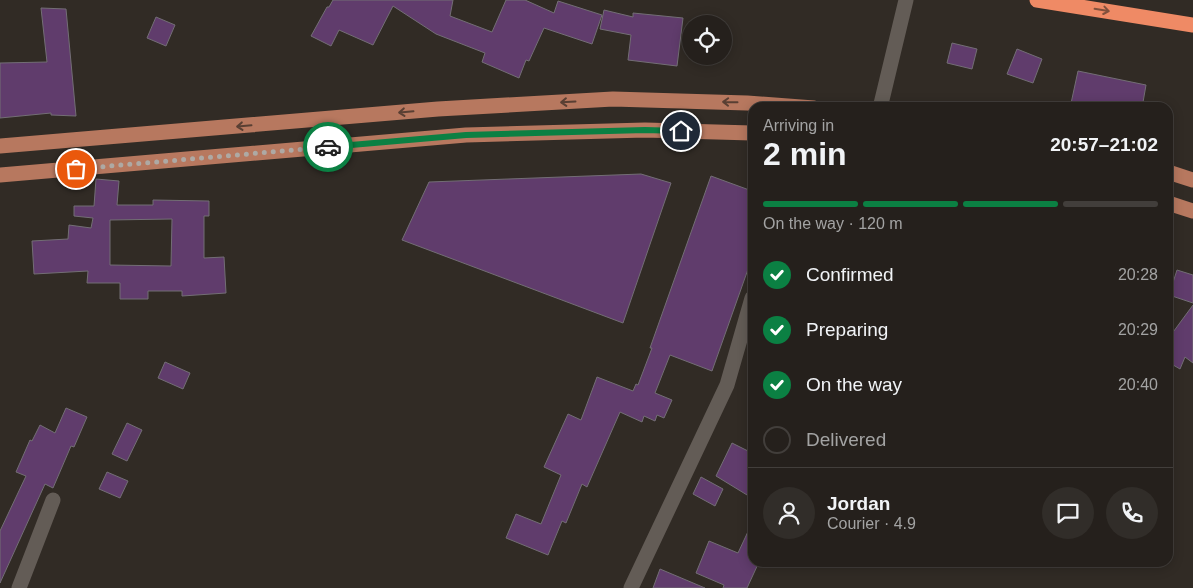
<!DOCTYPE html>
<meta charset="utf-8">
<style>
:root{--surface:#25201c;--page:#312d29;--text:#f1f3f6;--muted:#a3a3a3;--line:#423e3b;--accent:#0b8043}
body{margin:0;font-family:Helvetica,sans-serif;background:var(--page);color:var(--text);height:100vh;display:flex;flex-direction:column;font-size:19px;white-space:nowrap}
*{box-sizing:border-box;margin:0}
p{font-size:16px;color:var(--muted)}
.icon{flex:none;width:28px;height:28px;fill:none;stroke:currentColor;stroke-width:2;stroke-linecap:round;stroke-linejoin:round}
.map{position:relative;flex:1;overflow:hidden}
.panel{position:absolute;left:748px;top:102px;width:425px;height:465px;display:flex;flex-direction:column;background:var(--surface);border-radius:15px;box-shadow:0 2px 12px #0003,0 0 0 1px var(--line)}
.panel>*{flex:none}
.tools{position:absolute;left:682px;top:15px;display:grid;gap:10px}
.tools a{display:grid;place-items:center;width:50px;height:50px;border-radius:50%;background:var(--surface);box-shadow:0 2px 12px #0003,0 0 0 1px var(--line);font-size:25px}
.pin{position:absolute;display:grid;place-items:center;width:42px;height:42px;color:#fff;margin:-21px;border:2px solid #fff;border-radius:50%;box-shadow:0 1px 5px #0007}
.courier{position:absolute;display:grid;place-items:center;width:50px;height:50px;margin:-25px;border:4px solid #0b8043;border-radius:50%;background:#fff;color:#222;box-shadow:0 1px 6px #0007}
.summary em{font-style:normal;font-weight:600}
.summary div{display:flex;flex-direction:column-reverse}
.summary{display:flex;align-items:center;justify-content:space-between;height:85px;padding:0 15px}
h1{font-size:32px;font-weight:600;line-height:38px}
.bar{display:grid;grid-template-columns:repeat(4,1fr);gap:8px 5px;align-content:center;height:60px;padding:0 15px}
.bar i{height:6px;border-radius:4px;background:var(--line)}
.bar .on{background:var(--accent)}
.bar p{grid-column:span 4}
.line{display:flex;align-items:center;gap:12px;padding:0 15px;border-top:1px solid var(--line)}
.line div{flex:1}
.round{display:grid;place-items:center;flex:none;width:52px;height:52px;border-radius:26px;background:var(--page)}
ol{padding:0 15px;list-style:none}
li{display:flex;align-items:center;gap:15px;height:55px}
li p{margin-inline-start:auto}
li .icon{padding:5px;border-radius:50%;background:var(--accent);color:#fff;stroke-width:4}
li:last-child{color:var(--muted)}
li i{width:28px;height:28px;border:2px solid var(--line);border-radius:50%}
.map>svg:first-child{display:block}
.building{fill:#603c6c;stroke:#736e75;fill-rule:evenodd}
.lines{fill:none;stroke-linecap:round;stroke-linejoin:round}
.street{stroke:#635c56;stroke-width:15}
.primary{stroke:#b7785f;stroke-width:15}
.highway{stroke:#ef8a65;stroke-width:15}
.oneway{stroke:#81503c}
.oneway2{stroke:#593f33}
.done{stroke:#aea9a4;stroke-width:5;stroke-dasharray:0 9}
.route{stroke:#0b8043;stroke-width:6}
</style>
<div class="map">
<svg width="1193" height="588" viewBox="0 0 1193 588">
<rect width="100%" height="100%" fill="#312b25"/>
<!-- building -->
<path class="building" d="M 333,0 L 453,0 L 450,16 L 492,32 L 506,0 L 525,0 L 554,13 L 558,1 L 602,15 L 592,44 L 544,28 L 529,61 L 526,60 L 519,78 L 482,62 L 485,53 L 436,34 L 393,6 L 373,45 L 339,30 L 331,46 L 311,36 L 327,7 L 329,7 Z
M 41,8 L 66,9 L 76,116 L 51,115 L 51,113 L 0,118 L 0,63 L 47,62 Z
M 604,10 L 633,17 L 633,13 L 683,18 L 677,66 L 628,60 L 631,35 L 600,29 Z
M 156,17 L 175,25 L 166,46 L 147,38 Z
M 952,43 L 977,49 L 972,69 L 947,63 Z
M 1017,49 L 1042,59 L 1033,83 L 1007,74 Z
M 1078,71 L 1146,85 L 1142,108 L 1070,108 Z
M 641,174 L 671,183 L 623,323 L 402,240 L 429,182 Z
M 711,176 L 752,191 L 752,258 L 712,371 L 670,355 L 655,393 L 672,400 L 664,418 L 657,415 L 655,421 L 644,416 L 642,422 L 620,412 L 587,487 L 582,484 L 566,523 L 562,521 L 548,555 L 506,538 L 516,514 L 541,524 L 561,475 L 544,467 L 568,414 L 581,420 L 597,377 L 633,391 L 636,384 L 638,385 L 652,348 L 650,348 Z
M 96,179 L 119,181 L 117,205 L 153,205 L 153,200 L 209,201 L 209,216 L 204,216 L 204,258 L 224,257 L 226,293 L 182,296 L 182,291 L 148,291 L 148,299 L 120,299 L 120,283 L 87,283 L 88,271 L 34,274 L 32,241 L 68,239 L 69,225 L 91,228 L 93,218 L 74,216 L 74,206 L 94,206 ZM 172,219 L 171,266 L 110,265 L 110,220 Z
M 1177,270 L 1193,275 L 1193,303 L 1169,295 Z
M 1193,305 L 1193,363 L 1185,357 L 1180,369 L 1168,362 L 1168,339 Z
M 165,362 L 190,373 L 183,389 L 158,378 Z
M 66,408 L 87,417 L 74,447 L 71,446 L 53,488 L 45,484 L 0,583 L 0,531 L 26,476 L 16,472 L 30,440 L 32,441 L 40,425 L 55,433 Z
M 127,423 L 142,430 L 127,461 L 112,454 Z
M 732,443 L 752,453 L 752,498 L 716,476 Z
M 107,472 L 128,481 L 120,498 L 99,489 Z
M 701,477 L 723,489 L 715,506 L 693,494 Z
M 752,523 L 752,562 L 759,562 L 747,588 L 723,588 L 724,585 L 696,573 L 709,541 L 738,553 Z
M 660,569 L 705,588 L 653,588 Z"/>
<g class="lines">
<!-- street -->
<path class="street" d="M 880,108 L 906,0
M 19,588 L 53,500
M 631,588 L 727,385 L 752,298"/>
<!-- primary -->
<path class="primary" d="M 0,146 L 438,109 L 613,99 L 747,103 L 814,108
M 1168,172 L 1193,180
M 0,175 L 466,135 L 645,130 L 752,133
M 1168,203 L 1193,211"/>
<!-- highway -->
<path class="highway" d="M 1037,0 L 1193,25"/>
</g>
<!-- one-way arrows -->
<defs><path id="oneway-shaft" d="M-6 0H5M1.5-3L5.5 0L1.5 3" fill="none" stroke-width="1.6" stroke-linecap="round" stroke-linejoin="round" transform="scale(1.25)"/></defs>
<use class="oneway" href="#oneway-shaft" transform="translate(1102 10) rotate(9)"/>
<g class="oneway2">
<use href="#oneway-shaft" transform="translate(568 102) rotate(177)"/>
<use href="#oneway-shaft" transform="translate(730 102) rotate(-179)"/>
<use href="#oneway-shaft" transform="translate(406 112) rotate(175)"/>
<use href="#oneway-shaft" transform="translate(244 126) rotate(175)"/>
</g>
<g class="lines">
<!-- done -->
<path class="done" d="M 76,169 L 328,147"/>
<!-- route -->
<path class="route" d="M 328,147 L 466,135 L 645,130 L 681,131"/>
</g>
</svg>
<div class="tools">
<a><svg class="icon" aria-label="locate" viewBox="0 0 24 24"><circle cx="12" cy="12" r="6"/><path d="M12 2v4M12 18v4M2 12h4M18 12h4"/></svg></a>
</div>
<div class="pin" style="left:76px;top:169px;background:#ea580c"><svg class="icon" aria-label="bag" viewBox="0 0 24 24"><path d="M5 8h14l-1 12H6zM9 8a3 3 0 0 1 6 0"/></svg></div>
<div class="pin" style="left:681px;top:131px;background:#1f2937"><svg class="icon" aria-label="home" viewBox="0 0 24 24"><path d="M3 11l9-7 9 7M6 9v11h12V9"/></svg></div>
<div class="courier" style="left:328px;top:147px"><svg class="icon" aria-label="car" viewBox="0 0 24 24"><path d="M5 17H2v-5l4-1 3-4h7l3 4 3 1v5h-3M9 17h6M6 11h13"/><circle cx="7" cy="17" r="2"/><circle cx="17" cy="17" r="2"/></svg></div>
<section class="panel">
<div class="summary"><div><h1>2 min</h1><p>Arriving in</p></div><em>20:57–21:02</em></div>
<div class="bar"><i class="on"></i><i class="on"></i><i class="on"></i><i></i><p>On the way · 120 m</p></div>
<ol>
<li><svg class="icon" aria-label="check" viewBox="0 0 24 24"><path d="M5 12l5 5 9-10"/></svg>Confirmed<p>20:28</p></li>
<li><svg class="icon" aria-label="check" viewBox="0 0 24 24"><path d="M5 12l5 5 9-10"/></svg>Preparing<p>20:29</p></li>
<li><svg class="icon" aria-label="check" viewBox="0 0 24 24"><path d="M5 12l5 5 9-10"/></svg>On the way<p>20:40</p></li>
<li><i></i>Delivered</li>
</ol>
<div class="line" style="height:90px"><a class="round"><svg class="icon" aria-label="person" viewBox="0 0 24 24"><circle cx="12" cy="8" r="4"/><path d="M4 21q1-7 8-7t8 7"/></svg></a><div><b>Jordan</b><p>Courier · 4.9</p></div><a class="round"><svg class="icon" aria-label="chat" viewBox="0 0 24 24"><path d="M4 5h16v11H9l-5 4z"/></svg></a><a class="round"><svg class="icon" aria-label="phone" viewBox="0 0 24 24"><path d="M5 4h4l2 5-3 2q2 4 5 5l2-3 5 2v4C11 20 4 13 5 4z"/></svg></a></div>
</section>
</div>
